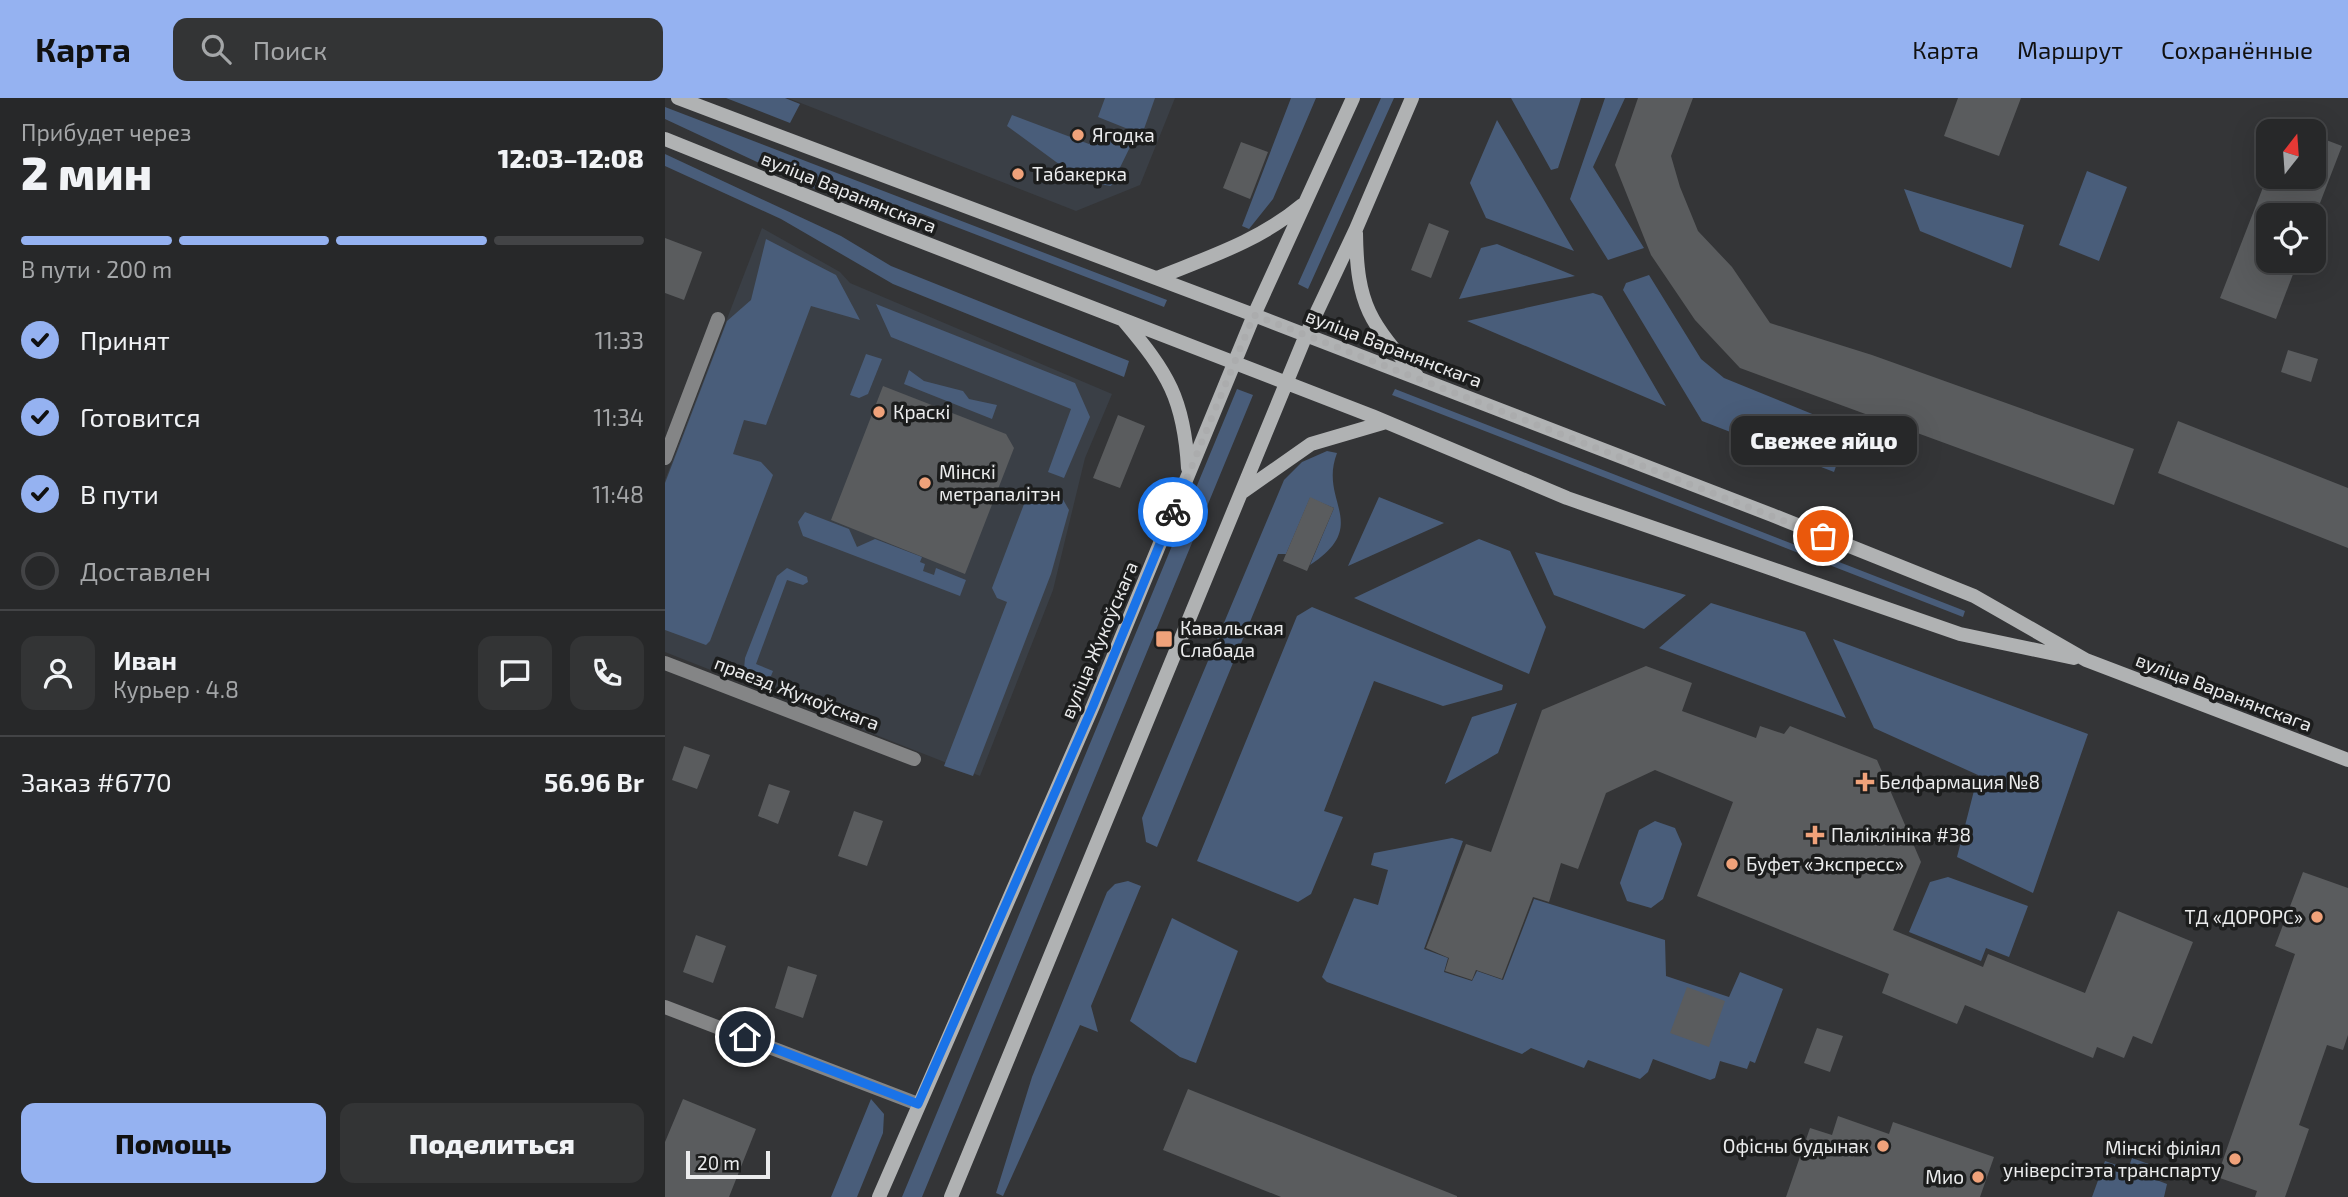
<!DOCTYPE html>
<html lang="ru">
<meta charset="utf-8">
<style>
:root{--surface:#272829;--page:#333435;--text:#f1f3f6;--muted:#a4a6a8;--line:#434446;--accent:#95b2f1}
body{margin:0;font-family:"Exo 2",sans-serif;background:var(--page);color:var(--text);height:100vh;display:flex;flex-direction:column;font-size:26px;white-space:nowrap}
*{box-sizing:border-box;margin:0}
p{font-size:23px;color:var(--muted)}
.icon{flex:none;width:38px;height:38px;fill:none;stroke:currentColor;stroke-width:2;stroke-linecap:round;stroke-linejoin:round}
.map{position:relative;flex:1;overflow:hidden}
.drawer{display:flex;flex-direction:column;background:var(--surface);width:665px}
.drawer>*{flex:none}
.needle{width:46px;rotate:17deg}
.buttons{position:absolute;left:1591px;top:21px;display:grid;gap:14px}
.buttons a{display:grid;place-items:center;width:70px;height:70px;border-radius:14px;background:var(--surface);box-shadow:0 7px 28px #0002,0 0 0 2px var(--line);font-size:35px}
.scale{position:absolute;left:21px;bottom:18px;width:84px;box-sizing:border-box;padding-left:7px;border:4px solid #ebeced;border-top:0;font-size:19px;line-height:24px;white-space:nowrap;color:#ebeced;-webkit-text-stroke:5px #1c1d1d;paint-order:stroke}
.pin{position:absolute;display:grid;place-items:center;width:60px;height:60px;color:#fff;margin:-30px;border:4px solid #fff;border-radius:50%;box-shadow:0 2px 7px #0007}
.courier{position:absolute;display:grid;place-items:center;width:70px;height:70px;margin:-35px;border:5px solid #1a73e8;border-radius:50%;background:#fff;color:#222;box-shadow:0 2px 9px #0007}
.bubble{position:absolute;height:49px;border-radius:14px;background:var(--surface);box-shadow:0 7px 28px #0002,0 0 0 2px var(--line);font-size:23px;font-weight:800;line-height:49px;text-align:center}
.head em{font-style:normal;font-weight:800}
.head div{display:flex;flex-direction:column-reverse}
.head{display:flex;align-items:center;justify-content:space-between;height:119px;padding:0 21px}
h1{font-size:46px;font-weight:800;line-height:52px}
.bar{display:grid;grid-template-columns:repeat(4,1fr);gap:10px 7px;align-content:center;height:84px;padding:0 21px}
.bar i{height:9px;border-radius:5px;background:var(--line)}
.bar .current{background:var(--accent)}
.bar p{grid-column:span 4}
.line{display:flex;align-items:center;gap:18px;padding:0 21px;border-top:2px solid var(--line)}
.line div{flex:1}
.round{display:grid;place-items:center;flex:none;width:74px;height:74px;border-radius:14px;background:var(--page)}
ol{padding:0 21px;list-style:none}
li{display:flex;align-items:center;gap:21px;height:77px}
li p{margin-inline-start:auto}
li .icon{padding:7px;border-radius:50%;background:var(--accent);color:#111;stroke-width:4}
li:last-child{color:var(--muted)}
li i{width:38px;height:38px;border:4px solid var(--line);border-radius:50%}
.primary-button{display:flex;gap:14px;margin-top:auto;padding:14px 21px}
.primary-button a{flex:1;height:80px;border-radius:14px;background:var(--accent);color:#111;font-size:28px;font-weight:800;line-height:80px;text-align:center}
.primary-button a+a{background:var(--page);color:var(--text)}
header{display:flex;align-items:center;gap:42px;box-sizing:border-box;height:98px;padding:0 35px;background:var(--accent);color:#111}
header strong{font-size:33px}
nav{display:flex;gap:38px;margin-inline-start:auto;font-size:24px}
.search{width:490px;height:63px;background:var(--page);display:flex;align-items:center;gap:18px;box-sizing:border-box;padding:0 24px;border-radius:14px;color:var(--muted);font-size:26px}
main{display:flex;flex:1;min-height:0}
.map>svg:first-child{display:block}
.built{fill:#3a3f46}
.green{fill:#495d7a}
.building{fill:#5a5c5e}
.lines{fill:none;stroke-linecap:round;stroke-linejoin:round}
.street{stroke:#848586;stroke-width:14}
.secondary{stroke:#b0b2b3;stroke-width:14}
.done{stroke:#abacad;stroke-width:7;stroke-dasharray:0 12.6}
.route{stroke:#1a73e8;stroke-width:9}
.poi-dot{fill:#f0a27a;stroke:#1c1d1d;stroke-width:2.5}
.labels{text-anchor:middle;stroke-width:7;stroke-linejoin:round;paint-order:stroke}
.poi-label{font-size:19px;fill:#ebeced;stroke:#1c1d1d;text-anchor:start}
.street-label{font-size:19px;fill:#ebeced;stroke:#1c1d1d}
</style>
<header>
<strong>Карта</strong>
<div class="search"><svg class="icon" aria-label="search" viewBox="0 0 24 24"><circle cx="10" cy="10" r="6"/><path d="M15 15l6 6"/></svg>Поиск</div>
<nav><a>Карта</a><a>Маршрут</a><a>Сохранённые</a></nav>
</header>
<main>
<section class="drawer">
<div class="head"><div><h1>2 мин</h1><p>Прибудет через</p></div><em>12:03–12:08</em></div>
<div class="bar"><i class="current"></i><i class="current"></i><i class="current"></i><i></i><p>В пути · 200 m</p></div>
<ol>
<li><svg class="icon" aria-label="check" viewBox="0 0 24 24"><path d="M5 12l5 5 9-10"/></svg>Принят<p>11:33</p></li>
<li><svg class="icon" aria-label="check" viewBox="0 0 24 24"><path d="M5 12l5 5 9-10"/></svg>Готовится<p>11:34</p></li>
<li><svg class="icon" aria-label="check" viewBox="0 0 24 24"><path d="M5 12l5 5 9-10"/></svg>В пути<p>11:48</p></li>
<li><i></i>Доставлен</li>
</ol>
<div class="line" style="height:126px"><a class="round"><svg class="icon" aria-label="person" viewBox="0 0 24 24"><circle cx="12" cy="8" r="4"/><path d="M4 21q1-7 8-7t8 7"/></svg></a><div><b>Иван</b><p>Курьер · 4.8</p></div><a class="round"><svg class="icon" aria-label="chat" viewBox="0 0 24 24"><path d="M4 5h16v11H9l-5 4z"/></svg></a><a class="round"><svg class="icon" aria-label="phone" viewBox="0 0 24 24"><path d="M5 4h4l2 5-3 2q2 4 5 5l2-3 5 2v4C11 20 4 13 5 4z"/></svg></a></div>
<div class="line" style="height:91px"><div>Заказ #6770</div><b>56.96 Br</b></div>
<div class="primary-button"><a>Помощь</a><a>Поделиться</a></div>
</section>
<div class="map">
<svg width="1683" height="1099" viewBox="0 0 1683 1099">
<rect width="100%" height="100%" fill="#343537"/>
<!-- built -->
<path class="built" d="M 123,0 L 510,0 L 475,87 L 411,113 Z
M 97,130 L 175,174 L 185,185 L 447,296 L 420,360 L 388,492 L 315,678 L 0,554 L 0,382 Z"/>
<!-- green -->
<path class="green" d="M 61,0 L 120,0 L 135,6 L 125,25 Z
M 440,0 L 490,0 L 479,31 L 473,35 L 433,19 Z
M 626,0 L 651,0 L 608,101 L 584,131 L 577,128 Z
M 716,0 L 729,0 L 643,191 L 633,186 Z
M 846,0 L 916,0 L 893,70 L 886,72 Z
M 940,0 L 960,0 L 928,69 L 979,150 L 943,162 L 905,101 Z
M 0,9 L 502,202 L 499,209 L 255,115 L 192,104 L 150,91 L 0,21 Z
M 347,17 L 424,46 L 429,34 L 466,47 L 446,88 L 417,83 L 342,28 Z
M 832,22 L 909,153 L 821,120 L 805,85 Z
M 0,56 L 176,138 L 226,168 L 464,263 L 459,279 L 228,186 L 116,121 L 0,68 Z
M 1422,73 L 1462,89 L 1434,163 L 1394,147 Z
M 1239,91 L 1359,127 L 1346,170 L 1255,133 Z
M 101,141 L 171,177 L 195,222 L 146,208 L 101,327 L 79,322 L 68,356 L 96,364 L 108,377 L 45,543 L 41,547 L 0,532 L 0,385 L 62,223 L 86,202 Z
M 832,146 L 910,178 L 794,201 L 816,150 Z
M 984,177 L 1036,261 L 1059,280 L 1184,331 L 1169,374 L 1037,323 L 958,192 L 961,185 Z
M 928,195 L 937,198 L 1001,308 L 802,223 Z
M 211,206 L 410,285 L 425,319 L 399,380 L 383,374 L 406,311 L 226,239 Z
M 201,256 L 217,261 L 203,296 L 194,300 L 185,297 Z
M 244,272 L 259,283 L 298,293 L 304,301 L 332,307 L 327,321 L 239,286 Z
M 572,291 L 588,297 L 257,1099 L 237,1099 Z
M 730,291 L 1300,513 L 1298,519 L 727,297 Z
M 662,353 L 672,355 C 653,404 707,426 645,467 L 669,410 L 645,400 L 621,456 L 613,456 L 492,749 L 481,744 L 477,720 L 619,382 L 637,364 Z
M 368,390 L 396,398 L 404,412 L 386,476 L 308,678 L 279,668 L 342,504 L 332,500 L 327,490 L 364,393 Z
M 714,399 L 779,425 L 683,468 Z
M 140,414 L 184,431 L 192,449 L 210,441 L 257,459 L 255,464 L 260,466 L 258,473 L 269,477 L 271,470 L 301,482 L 295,498 L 138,438 L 133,424 Z
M 814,441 L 845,453 L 881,529 L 864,576 L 689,500 Z
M 870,454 L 1021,497 L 979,531 L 889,497 Z
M 122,470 L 142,479 L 143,484 L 138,487 L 122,482 L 91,566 L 108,573 L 106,578 L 87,579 L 79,571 L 80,560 L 112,478 Z
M 1046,505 L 1140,534 L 1181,620 L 994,550 Z
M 647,509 L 838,587 L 837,592 L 778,608 L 709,583 L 659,713 L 678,719 L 646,796 L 633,804 L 532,763 L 632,518 Z
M 1168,541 L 1423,636 L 1368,795 L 1292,759 L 1313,677 L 1209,630 Z
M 852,605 L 833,655 L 780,686 L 807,619 Z
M 990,723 L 1010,730 L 1017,746 L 998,801 L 986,810 L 962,803 L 955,785 L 974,732 Z
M 787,740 L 798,743 L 759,851 L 783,860 L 779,874 L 807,883 L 812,873 L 838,882 L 869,801 L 1000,842 L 1001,878 L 1064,899 L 1075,874 L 1118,891 L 1090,965 L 1085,963 L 1082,971 L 1055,963 L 1050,980 L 1045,982 L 988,961 L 983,974 L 975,981 L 923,962 L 919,970 L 866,950 L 857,956 L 662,884 L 657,879 L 689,800 L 713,807 L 723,772 L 706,767 L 709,755 Z
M 1283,779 L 1363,808 L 1344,859 L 1321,850 L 1316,863 L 1244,834 L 1265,784 Z
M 463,783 L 476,788 L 426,908 L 433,934 L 415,927 L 338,1098 L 331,1095 L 367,979 L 442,794 L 450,786 Z
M 507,820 L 573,853 L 531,965 L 515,959 L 465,923 Z
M 206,1001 L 219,1016 L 218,1035 L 192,1099 L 166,1099 Z
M 1467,1060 L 1492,1069 L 1489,1081 L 1502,1086 L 1499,1099 L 1427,1099 L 1440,1063 L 1463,1071 Z"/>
<!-- building -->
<path class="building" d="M 973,0 L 1028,0 L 1006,58 L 1015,89 L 1033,133 L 1067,169 L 1105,225 L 1207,257 L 1469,351 L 1449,407 L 1075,270 L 1030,222 L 986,157 L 950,67 Z
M 1293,0 L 1356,0 L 1334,58 L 1279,38 Z
M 1648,37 L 1677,48 L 1650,118 L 1603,117 L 1603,163 L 1633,163 L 1611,221 L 1555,200 L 1602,79 L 1648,79 Z
M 576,44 L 603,54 L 585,101 L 558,90 Z
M 764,125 L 784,133 L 766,180 L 746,172 Z
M 0,140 L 37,154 L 19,202 L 0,195 Z
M 1623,252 L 1653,261 L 1646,284 L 1616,274 Z
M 218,288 L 341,336 L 349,350 L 300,476 L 166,422 Z
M 453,317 L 480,328 L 455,390 L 428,380 Z
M 1513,323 L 1683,390 L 1683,450 L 1493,375 Z
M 645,399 L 669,410 L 642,473 L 618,463 Z
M 981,568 L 1027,585 L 1017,613 L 1091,640 L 1095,628 L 1119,636 L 1125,628 L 1212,662 L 1256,764 L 1228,832 L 1318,869 L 1323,856 L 1420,895 L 1453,813 L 1528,844 L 1487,946 L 1468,938 L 1459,960 L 1432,949 L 1428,960 L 1300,907 L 1292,926 L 1217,895 L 1224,876 L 1032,798 L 1068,704 L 990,672 L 941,695 L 913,771 L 896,765 L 884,804 L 868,799 L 837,881 L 811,872 L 807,882 L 780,873 L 784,860 L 761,850 L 801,746 L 826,754 L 877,612 Z
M 19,648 L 45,657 L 32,691 L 7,682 Z
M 104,686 L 125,693 L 113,726 L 93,718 Z
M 189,713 L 218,723 L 202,768 L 173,758 Z
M 1638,774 L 1683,790 L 1683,937 L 1678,952 L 1662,947 L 1634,1027 L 1644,1031 L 1620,1099 L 1590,1099 L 1592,1093 L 1552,1079 L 1630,856 L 1610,848 Z
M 31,837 L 61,848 L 48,885 L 18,874 Z
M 123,868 L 152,877 L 138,920 L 110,910 Z
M 1022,889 L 1060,903 L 1044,949 L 1005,935 Z
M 1152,930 L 1178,938 L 1165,974 L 1139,965 Z
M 523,991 L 792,1098 L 792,1099 L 616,1099 L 498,1052 Z
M 18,1001 L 91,1031 L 64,1099 L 0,1099 L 0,1044 Z
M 1173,1018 L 1224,1036 L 1228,1024 L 1329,1059 L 1315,1099 L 1121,1099 L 1145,1030 L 1167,1037 Z"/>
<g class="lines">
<!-- street -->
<path class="street" d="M 0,360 L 53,221
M 0,565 L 249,661
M 0,909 L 253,1006"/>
<!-- secondary -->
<path class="secondary" d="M 13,0 L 589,217 L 1107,417 L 1309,498 L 1421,562 L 1683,662
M 0,41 L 224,131 L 707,318 L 902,400 L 1295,536 L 1409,560
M 691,135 C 692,209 705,224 752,278
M 492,180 C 544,159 594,143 637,107
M 459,223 C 503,275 519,301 523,370
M 576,395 L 646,346 L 721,324
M 214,1099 L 428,608 L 589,217 L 688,0
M 286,1099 L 641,237 L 691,131 L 747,0"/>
</g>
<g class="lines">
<!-- done -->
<path class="done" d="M 508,414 L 589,217 L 1158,438"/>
<!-- route -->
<path class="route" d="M 80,939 L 253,1006 L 428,608 L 508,414"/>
</g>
<!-- markers -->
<g class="poi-dot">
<circle cx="413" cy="37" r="7"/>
<circle cx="353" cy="76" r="7"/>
<circle cx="214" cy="314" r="7"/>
<circle cx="260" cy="385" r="7"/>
<rect x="490" y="532" width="18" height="18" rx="3.5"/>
<path d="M1196.5 673.5h7v7h7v7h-7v7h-7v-7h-7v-7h7z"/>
<path d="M1146.5 726.5h7v7h7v7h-7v7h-7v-7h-7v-7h7z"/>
<circle cx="1067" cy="766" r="7"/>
<circle cx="1652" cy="819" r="7"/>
<circle cx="1218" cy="1048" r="7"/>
<circle cx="1570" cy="1061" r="7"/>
<circle cx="1313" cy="1079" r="7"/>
</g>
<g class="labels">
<!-- poi labels -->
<g class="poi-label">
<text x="427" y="44">Ягодка</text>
<text x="367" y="83">Табакерка</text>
<text x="228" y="321">Краскі</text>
<text x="274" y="381">Мінскі<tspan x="274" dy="22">метрапалітэн</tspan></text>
<text x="515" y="537">Кавальская<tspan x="515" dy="22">Слабада</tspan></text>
<text x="1214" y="691">Белфармация №8</text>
<text x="1166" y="744">Паліклініка #38</text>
<text x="1081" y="773">Буфет «Экспресс»</text>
<text x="1638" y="826" text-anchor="end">ТД «ДОРОРС»</text>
<text x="1204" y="1055" text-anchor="end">Офісны будынак</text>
<text x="1556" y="1057" text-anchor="end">Мінскі філіял<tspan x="1556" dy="22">універсітэта транспарту</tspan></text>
<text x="1299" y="1086" text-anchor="end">Мио</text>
</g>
<!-- street labels -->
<g class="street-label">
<text transform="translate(184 94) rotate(22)" y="7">вуліца Варанянскага</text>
<text transform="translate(729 250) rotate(21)" y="7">вуліца Варанянскага</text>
<text transform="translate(434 542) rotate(-67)" y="7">вуліца Жукоўскага</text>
<text transform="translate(1559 594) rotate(21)" y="7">вуліца Варанянскага</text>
<text transform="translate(132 595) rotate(21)" y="7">праезд Жукоўскага</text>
</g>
</g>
</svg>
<div class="buttons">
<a><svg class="needle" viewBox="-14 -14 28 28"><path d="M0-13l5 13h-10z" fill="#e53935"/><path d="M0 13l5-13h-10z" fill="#a4a6a8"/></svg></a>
<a><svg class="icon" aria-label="locate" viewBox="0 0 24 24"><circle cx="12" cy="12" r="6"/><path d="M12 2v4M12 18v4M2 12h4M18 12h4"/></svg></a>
</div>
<div class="scale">20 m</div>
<div class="pin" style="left:1158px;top:438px;background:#ea580c"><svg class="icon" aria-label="bag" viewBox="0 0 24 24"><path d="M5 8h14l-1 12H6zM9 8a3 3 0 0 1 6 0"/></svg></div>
<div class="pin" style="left:80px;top:939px;background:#1f2937"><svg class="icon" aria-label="home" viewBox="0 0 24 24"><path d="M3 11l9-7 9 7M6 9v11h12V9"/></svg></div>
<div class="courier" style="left:508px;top:414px"><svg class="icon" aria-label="bike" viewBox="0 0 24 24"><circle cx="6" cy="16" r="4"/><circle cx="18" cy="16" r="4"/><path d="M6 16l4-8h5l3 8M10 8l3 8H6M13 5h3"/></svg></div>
<div class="bubble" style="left:1066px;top:318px;width:186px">Свежее яйцо</div>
</div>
</main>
